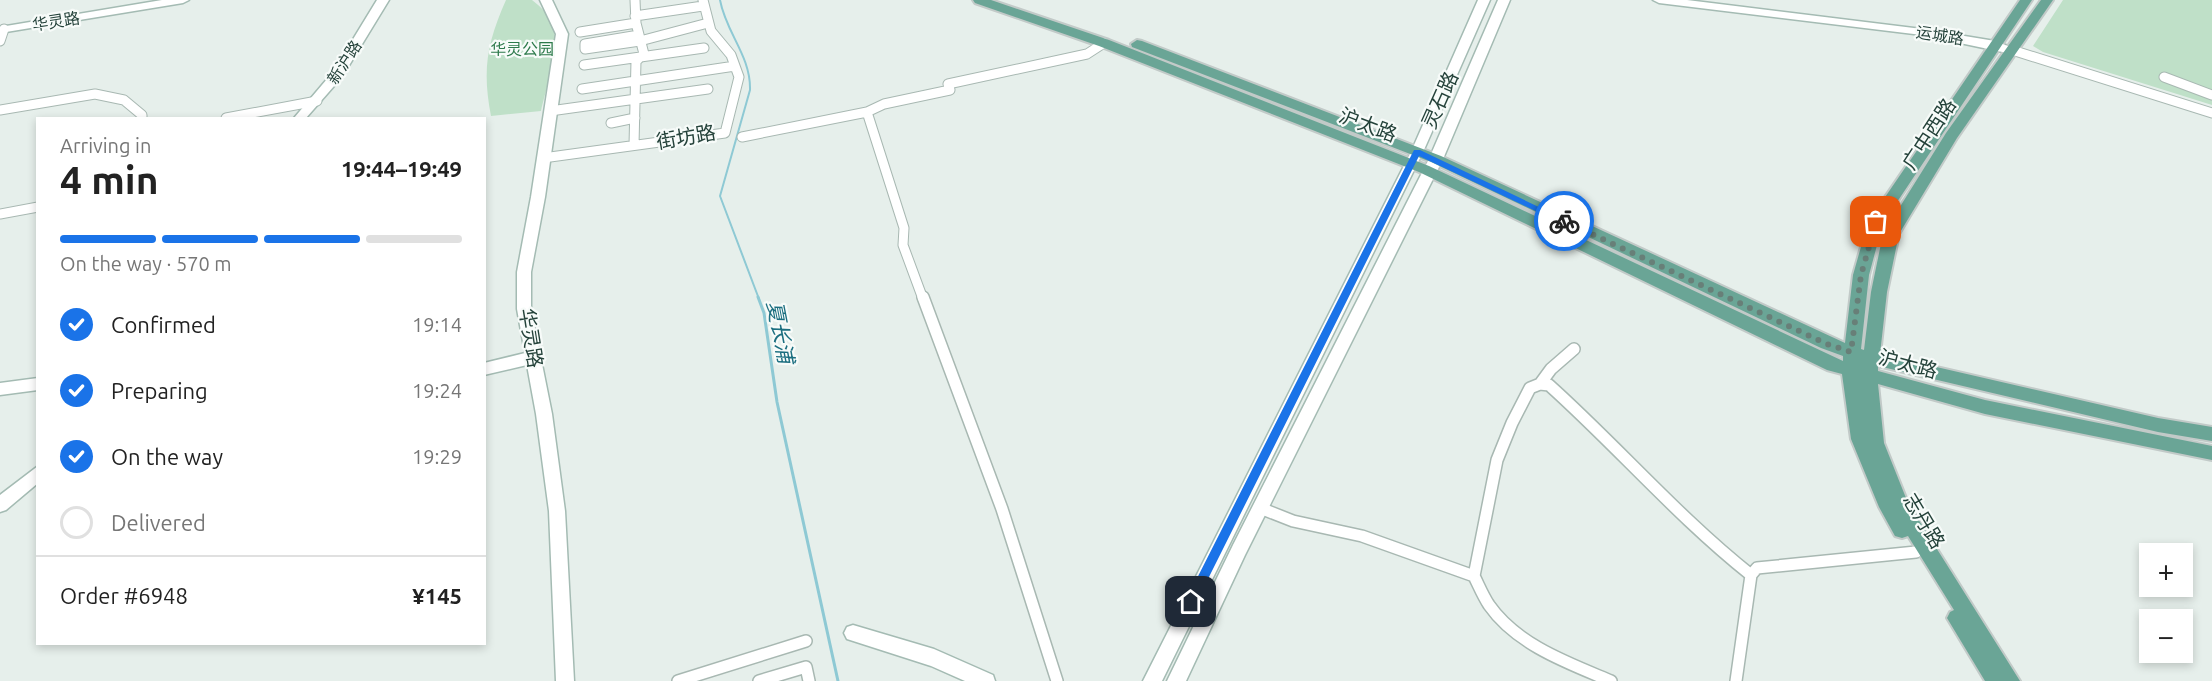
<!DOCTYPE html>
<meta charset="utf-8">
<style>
:root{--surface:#fff;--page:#f6f6f6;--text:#222;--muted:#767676;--line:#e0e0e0;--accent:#1a73e8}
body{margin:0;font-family:Ubuntu,"Noto Sans SC",sans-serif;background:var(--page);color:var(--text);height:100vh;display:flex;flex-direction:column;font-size:22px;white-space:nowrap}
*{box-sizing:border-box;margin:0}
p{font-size:20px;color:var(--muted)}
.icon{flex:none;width:33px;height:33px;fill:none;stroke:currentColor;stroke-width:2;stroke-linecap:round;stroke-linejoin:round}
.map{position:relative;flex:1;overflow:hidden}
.sheet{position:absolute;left:36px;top:117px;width:450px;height:528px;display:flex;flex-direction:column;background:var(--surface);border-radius:0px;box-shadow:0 3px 9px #0003}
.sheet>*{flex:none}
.tools{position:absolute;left:2139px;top:543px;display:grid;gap:12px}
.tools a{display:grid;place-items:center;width:54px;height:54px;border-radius:0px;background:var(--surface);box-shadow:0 3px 9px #0003;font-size:30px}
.pin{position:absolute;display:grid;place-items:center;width:51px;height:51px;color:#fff;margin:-26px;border-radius:12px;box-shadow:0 3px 9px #0006}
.courier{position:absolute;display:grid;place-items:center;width:60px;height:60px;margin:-30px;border:4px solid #1a73e8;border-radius:50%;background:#fff;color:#222;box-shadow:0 2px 8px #0007}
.headline em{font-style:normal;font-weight:700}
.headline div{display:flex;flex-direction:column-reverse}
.headline{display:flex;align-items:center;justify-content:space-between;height:102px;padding:0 24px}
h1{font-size:39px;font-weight:700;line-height:45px}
.bar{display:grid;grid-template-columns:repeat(4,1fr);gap:9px 6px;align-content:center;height:72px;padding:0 24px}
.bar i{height:8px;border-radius:4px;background:var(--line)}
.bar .current{background:var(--accent)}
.bar p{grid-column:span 4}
.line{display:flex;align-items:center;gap:15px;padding:0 24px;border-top:2px solid var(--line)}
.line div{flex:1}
ol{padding:0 24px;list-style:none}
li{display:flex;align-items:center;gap:18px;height:66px}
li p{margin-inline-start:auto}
li .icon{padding:6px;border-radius:50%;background:var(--accent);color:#fff;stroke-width:4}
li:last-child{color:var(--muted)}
li i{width:33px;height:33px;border:3px solid var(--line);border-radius:50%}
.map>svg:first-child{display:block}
.green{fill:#bfe0c8}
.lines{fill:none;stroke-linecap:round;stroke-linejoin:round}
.stream-far1{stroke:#8ec9d4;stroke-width:2}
.stream{stroke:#8ec9d4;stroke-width:3}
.street-far1-casing{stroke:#a8b8b2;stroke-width:11}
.street-casing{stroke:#a8b8b2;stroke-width:14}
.secondary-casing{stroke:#a4bbb3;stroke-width:3}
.primary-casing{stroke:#c2cac8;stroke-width:4}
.street-far1{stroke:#fff;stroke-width:9}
.street{stroke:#fff;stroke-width:11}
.secondary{fill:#fff;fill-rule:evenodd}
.primary{fill:#6aa596;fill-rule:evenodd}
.route{fill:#1a73e8}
.done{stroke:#687f78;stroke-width:6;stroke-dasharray:0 10.8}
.labels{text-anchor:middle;stroke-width:4.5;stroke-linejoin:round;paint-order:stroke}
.far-street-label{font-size:16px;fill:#24423a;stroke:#f7fbf9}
.far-park-label{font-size:16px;fill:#2d7a4b;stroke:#f7fbf9}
.street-label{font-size:20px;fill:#24423a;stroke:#f7fbf9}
.water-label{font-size:21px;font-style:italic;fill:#1c6f80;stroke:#f7fbf9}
</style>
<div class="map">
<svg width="2212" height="681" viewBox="0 0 2212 681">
<rect width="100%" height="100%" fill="#e6efeb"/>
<!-- green -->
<path class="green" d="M 506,0 L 532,0 C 541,7 550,15 553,26 C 560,48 546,88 541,111 L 491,116 C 482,70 487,43 506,0 Z
M 2063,0 L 2212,0 L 2212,105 L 2043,52 L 2033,46 Z"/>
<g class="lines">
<!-- stream-far1 -->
<path class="stream-far1" d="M 720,0 C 726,33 751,56 750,90 L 720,196 L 759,299"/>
<!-- stream -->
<path class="stream" d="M 758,297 L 764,313 L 777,402 L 838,681"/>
<defs>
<path id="street-far1" d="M 635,16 L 703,6
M 580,32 L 636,23
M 639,35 L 585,44 L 585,49 L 640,41 L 708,23
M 0,41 L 4,29
M 2012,50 L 2212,113
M 584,65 L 704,48
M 2164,77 L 2212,95
M 582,89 L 735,66
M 0,110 L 95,94 L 124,100 L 142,115 L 142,118
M 550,111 L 708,89
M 226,118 L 317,101
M 611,123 L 635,118
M 742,137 L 867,112
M 634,145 L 636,61 L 644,54 L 636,23 L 635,0
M 543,158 L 725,133 L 739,77 L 731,55 L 711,31 L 703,0
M 0,214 L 38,207
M 923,299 L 903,245 L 904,228 L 867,112 L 884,104 L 950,90 L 948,84 L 1087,54 L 1104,43"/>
<path id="street" d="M 923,297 L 1002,509 L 1057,681
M 1540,384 L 1551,369 L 1574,349
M 1260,508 L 1293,521 L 1362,536 L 1474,576 C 1479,586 1483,596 1489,605 C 1517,645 1568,663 1611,681
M 1751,575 L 1757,568 L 1916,552
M 1474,576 L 1497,460 L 1512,423 L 1530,388 L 1540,384 L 1549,385 C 1618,447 1678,517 1751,575 L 1736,681
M 678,681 L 806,641
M 759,681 L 806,667 L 809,681"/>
<path id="secondary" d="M 162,0 L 189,0 L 183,3 L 0,33 L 0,27 Z
M 377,0 L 389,0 L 342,77 L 306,118 L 294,118 L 333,72 Z
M 540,0 L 552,0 L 568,34 L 545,197 L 531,272 L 531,309 L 552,414 L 565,511 L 574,681 L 556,681 L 549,511 L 536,414 L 527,365 L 484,375 L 484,363 L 525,353 L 517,309 L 517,272 L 531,197 L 556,34 Z
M 1478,0 L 1490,0 L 1423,152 L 1162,681 L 1143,681 L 1411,152 Z
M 1498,0 L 1510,0 L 1443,159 L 1245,555 L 1186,681 L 1167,681 L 1233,545 L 1429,159 Z
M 1653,0 L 1687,0 L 1922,29 L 1995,41 L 2018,50 L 2012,54 L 1922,35 L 1659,3 Z
M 38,378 L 38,390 L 0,395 L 0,383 Z
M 38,466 L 38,483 L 6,510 L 0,512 L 0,495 Z
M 853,625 L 934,649 L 993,675 L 995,681 L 965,681 L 931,666 L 847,639 L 844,633 L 847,627 Z"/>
<path id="primary" d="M 973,0 L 991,0 L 1109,40 L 1429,166 L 1843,361 L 1843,356 L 1821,348 L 1431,162 L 1132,47 L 1131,44 L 1137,40 L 1142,41 L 1441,156 L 1845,343 L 1853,275 L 1868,222 L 2020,0 L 2032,0 L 1883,223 L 1869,275 L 1861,349 L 1864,350 L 1871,292 L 1883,234 L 1946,133 L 2041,0 L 2053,0 L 1957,138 L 1899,234 L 1887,292 L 1880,354 L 2158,418 L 2212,427 L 2212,441 L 2158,432 L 1878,366 L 1878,371 L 1985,400 L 2212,446 L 2212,460 L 1985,414 L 1878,384 L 1884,443 L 1908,503 L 2020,681 L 1985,681 L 1947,618 L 1950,612 L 1954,610 L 1908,536 L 1902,538 L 1895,536 L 1879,507 L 1851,439 L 1842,374 L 1827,370 L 1419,172 L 1099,46 L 975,3 Z"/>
</defs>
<!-- street-far1 casing -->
<use href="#street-far1" class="street-far1-casing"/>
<!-- street casing -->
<use href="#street" class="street-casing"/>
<!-- secondary casing -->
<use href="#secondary" class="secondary-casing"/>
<!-- primary casing -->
<use href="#primary" class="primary-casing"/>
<!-- street-far1 -->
<use href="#street-far1" class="street-far1"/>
<!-- street -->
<use href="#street" class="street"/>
<!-- secondary -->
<use href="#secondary" class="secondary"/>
<!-- primary -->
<use href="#primary" class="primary"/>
</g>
<!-- route -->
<path class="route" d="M 1414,150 L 1420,150 L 1568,221 L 1561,223 L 1419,156 L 1195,605 L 1187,605 L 1187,598 Z"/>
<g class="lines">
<!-- done -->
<path class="done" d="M 1564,221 L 1827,344 L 1851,352 L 1861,275 L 1876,222"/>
</g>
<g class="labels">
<!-- far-street labels -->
<g class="far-street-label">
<text transform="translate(56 21) rotate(-9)" y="6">华灵路</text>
<text transform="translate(1940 35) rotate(9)" y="6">运城路</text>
<text transform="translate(344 62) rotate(-57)" y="6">新沪路</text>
</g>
<!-- far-park labels -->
<g class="far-park-label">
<text x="522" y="55">华灵公园</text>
</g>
<!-- street labels -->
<g class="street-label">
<text transform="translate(1440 100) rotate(-66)" y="7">灵石路</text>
<text transform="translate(1368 125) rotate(21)" y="7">沪太路</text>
<text transform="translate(1929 134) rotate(-57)" y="7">广中西路</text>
<text transform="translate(686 137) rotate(-10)" y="7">街坊路</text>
<text transform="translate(531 338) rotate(81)" y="7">华灵路</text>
<text transform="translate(1908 364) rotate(15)" y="7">沪太路</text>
<text transform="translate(1924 521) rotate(59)" y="7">志丹路</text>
</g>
<!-- water labels -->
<g class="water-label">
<text transform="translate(780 332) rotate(79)" y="7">夏长浦</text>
</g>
</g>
</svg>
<div class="tools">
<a>+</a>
<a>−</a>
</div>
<div class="pin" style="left:1876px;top:222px;background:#ea580c"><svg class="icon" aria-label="bag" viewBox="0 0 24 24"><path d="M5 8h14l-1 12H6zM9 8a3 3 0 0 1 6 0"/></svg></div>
<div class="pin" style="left:1191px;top:602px;background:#1f2937"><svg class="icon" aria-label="home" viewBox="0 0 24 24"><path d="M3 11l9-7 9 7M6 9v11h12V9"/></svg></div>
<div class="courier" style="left:1564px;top:221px"><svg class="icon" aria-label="bike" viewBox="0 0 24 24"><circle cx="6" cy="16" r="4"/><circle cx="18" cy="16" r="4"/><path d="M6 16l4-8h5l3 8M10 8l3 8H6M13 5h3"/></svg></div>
<section class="sheet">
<div class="headline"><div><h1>4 min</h1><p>Arriving in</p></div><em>19:44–19:49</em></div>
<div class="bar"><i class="current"></i><i class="current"></i><i class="current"></i><i></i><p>On the way · 570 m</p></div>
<ol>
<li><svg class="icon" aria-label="check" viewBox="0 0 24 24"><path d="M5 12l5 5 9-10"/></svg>Confirmed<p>19:14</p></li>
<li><svg class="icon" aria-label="check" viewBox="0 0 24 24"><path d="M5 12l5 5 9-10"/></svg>Preparing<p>19:24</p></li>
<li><svg class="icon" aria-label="check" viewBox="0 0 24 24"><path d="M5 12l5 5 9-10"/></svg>On the way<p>19:29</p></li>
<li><i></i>Delivered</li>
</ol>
<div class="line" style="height:78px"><div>Order #6948</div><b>¥145</b></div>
</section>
</div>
